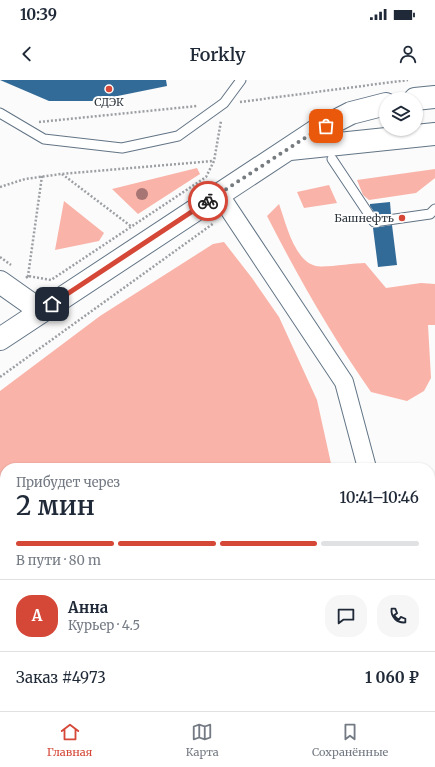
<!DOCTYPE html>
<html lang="ru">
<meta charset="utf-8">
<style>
:root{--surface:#fff;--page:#f6f6f7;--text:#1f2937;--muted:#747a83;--line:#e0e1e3;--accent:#d54838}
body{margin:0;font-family:Merriweather,serif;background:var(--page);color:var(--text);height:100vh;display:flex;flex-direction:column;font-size:15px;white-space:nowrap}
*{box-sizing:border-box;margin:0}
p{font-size:13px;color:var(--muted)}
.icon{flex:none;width:22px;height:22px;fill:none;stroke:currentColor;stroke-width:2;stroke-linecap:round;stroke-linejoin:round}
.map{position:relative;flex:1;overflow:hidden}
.details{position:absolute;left:0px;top:383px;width:435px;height:248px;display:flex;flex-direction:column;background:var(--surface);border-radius:16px 16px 0 0;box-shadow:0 1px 3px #0004}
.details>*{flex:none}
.controls{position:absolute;left:379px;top:12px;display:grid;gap:8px}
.controls a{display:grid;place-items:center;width:44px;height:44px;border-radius:50%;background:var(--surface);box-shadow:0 1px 3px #0004;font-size:20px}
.pin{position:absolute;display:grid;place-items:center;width:34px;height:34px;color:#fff;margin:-17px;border-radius:8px;box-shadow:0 2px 6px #0006}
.courier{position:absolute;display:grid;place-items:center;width:40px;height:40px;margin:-20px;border:3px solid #d54838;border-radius:50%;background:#fff;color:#222;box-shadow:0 1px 5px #0007}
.headline em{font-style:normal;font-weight:600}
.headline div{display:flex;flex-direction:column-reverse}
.headline{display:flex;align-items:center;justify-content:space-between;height:68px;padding:0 16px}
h1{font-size:26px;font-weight:600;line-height:30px}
.bar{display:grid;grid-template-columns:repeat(4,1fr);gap:6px 4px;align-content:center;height:48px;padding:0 16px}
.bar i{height:5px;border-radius:3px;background:var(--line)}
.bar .selected{background:var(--accent)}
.bar p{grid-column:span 4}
.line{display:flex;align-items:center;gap:10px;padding:0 16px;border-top:1px solid var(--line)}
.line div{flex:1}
.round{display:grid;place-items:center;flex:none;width:42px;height:42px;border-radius:16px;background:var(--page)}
.status{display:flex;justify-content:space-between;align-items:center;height:28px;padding:0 20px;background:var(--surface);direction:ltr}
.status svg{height:11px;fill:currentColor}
header{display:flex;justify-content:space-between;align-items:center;height:52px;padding:0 16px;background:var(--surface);font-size:18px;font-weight:600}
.menu{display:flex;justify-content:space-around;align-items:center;height:56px;border-top:1px solid var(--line);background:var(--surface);font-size:11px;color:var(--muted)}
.menu a{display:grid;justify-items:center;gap:2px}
.menu .selected{color:var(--accent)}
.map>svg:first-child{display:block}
.green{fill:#f9b3a8}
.building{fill:#336b98}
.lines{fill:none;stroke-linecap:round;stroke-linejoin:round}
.service-casing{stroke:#627485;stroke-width:11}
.minor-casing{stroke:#627485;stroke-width:20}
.secondary-casing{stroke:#627485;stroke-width:24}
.path{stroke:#9c9fa3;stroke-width:2.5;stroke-dasharray:2 2;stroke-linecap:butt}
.service{stroke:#fff;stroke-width:9}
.minor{stroke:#fff;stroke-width:18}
.secondary{stroke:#fff;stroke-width:22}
.tree{fill:#a77573}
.done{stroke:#767c80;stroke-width:4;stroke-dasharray:0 7.2}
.route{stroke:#d54838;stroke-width:5}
.poi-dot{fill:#d54838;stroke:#fff;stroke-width:1.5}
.labels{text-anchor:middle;stroke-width:4;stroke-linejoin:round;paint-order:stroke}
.poi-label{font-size:11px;fill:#2f373e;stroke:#fff}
</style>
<div class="status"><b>10:39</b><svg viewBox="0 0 49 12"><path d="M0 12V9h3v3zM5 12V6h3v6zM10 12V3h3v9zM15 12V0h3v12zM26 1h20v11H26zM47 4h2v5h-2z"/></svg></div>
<header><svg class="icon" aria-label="back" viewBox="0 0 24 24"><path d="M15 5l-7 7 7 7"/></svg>Forkly<svg class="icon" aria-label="person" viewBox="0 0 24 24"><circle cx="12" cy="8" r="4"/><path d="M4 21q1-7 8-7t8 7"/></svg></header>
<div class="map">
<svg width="435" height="631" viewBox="0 0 435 631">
<rect width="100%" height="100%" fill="#fbfbfb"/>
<!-- green -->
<path class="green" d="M 197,88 L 200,94 L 138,134 L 112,109 Z
M 435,89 L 435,98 L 416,113 L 369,120 L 363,115 L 357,100 Z
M 329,105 L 337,123 L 304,128 L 297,112 Z
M 64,121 L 104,153 L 99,161 L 55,170 Z
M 279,124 C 286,143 294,181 316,186 C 325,188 354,183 365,183 L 386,208 L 421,203 L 435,204 L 435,245 L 428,245 L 431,298 L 424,311 L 407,321 L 371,312 C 332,256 298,197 267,136 Z
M 224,162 L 252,198 L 279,237 L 317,320 L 332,388 L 5,388 L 5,626 L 430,626 L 430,523 L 435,525 L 435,631 L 0,631 L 0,311 L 100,236 L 213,164 Z"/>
<!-- building -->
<path class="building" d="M 0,0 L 166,0 L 167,6 L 93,21 L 49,21 Z
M 390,122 L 391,134 L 377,136 L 370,126 L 370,124 Z
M 392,145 L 397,185 L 378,187 L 373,148 Z"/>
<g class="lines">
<defs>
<path id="service" d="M 0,33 L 44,59 L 122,68 L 178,56 L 224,23 L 241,0
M 332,79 L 374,142 L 430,134 L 435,129"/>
<path id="minor" d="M 219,114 L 344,302 L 367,388
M 430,477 L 435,482"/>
<path id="secondary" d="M 415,19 L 435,17
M 290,69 L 435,54
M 0,202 L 41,231
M 0,259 L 314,52 L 351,33 L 386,24"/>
</defs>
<!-- service casing -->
<use href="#service" class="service-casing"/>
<!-- minor casing -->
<use href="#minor" class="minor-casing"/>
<!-- secondary casing -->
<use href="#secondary" class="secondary-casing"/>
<!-- path -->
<path class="path" d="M 240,22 L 408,0
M 39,42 L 197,26
M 62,94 L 132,147
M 0,107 L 25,99 L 61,94 L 213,81
M 0,177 L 11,185
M 27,196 L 28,196 L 42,96
M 26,198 L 28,196 L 51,200 L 206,97 L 214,81 L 221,41
M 0,297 L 214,143"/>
<!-- service -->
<use href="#service" class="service"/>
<!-- minor -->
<use href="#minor" class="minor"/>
<!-- secondary -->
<use href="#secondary" class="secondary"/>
</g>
<!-- trees -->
<circle class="tree" cx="142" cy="114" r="6"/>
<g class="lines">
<!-- done -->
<path class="done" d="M 208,121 L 314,52 L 326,46"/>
<!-- route -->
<path class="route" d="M 52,224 L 208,121"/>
</g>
<!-- markers -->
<g class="poi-dot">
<circle cx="109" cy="9" r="4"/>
<circle cx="402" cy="138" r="4"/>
</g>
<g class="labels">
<!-- poi labels -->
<g class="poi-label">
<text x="109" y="26">СДЭК</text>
<text x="394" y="142" text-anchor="end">Башнефть</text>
</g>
</g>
</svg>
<div class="controls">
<a><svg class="icon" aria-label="layers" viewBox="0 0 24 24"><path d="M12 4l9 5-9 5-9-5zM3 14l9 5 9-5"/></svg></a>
</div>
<div class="pin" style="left:326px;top:46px;background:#ea580c"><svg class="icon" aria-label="bag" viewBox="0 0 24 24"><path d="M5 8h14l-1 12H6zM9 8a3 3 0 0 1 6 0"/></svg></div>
<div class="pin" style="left:52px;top:224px;background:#1f2937"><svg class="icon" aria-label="home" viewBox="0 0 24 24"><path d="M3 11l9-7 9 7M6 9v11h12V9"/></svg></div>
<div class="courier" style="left:208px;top:121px"><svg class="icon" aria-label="bike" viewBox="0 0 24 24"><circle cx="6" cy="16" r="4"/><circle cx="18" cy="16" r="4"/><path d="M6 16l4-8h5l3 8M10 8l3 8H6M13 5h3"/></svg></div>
<section class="details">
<div class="headline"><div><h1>2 мин</h1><p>Прибудет через</p></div><em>10:41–10:46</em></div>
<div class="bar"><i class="selected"></i><i class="selected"></i><i class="selected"></i><i></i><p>В пути · 80 m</p></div>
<div class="line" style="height:72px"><b class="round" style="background:var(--accent);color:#fff">А</b><div><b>Анна</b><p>Курьер · 4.5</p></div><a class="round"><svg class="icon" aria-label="chat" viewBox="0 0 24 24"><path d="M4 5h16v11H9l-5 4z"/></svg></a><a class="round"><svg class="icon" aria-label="phone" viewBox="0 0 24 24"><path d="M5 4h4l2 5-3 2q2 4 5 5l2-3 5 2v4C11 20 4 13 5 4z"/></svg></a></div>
<div class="line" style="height:52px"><div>Заказ #4973</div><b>1 060 ₽</b></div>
</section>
</div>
<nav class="menu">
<a class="selected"><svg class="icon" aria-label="home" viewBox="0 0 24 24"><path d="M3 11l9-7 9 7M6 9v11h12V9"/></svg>Главная</a>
<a><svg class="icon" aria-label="map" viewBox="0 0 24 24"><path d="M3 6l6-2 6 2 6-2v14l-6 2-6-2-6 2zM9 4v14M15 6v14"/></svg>Карта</a>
<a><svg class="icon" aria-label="saved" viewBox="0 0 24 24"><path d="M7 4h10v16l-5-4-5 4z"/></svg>Сохранённые</a>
</nav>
